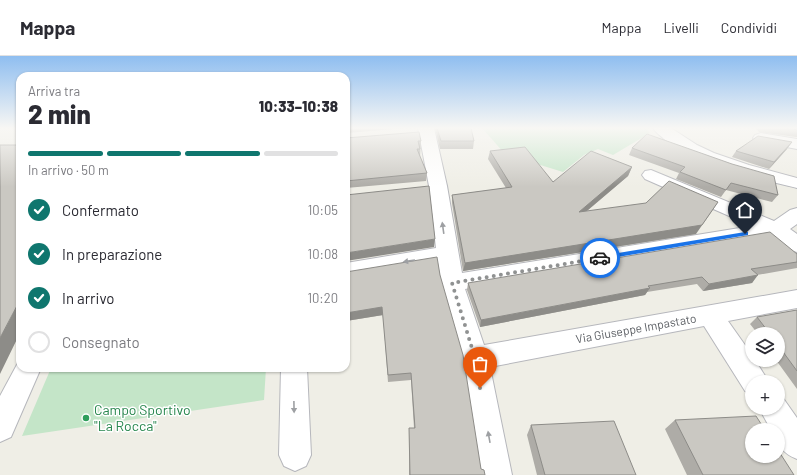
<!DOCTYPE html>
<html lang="it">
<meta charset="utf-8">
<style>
:root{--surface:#fff;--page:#f7f7f7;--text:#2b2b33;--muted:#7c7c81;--line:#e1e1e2;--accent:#0f766e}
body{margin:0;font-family:Barlow,sans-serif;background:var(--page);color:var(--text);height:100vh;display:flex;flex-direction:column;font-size:15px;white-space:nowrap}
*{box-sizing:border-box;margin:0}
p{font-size:13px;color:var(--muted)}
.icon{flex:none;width:22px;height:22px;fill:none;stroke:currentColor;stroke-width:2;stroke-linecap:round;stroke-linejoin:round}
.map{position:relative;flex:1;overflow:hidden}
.drawer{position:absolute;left:16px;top:16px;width:334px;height:300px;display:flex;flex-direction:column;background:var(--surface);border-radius:12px;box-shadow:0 1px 3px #0004}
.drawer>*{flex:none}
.tools{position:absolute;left:745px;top:271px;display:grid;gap:8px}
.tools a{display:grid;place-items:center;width:40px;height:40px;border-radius:50%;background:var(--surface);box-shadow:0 1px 3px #0004;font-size:20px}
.pin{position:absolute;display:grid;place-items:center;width:34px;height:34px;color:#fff;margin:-41px -17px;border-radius:50% 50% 50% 0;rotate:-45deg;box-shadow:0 0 4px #0007}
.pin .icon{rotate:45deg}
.courier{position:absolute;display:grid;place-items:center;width:40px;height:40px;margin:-20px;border:3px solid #1a73e8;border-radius:50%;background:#fff;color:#222;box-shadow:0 1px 5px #0007}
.summary em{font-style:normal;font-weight:800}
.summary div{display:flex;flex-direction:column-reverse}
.summary{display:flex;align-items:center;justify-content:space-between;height:68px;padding:0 12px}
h1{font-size:26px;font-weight:800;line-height:30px}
.bar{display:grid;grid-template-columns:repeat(4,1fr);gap:6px 4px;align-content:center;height:48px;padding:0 12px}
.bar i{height:5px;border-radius:3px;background:var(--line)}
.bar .current{background:var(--accent)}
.bar p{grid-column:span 4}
ol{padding:0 12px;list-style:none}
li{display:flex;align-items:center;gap:12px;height:44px}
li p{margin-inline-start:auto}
li .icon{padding:4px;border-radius:50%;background:var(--accent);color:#fff;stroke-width:4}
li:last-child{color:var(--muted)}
li i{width:22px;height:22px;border:2px solid var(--line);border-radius:50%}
header{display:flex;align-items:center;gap:24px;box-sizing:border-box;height:56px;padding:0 20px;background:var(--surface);border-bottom:1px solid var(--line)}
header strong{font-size:19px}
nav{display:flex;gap:22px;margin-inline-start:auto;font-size:14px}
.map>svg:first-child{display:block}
.green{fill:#c4e5c8}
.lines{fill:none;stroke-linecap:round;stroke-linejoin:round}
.street-casing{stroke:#b6b7bc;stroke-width:2}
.street{fill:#fff;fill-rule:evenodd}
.wall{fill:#aeaca7}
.shaded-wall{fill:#8d8c88}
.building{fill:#cac8c2;stroke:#8d8c88}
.oneway{fill:#9ea0a3}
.route{fill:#1a73e8}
.done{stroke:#909292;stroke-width:4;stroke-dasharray:0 7.2}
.leisure-dot{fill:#2e9e5b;stroke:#fff;stroke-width:1.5}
.labels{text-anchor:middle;stroke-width:3;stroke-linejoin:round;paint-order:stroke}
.street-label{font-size:12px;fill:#5d6065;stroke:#fff}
.near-leisure-label{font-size:14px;fill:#27864d;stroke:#fff;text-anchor:start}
</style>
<header>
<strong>Mappa</strong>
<nav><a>Mappa</a><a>Livelli</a><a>Condividi</a></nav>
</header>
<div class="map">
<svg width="797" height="419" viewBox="0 0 797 419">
<rect width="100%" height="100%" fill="#efeee6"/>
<!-- green -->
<path class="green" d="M 482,72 L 646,72 L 650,77 L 613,99 L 598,93 L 584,99 L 563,116 L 505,98 Z
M 51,312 L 266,312 L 264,344 L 22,380 Z"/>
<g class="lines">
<defs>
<path id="street" d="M 418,72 L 434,72 L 447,130 L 462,217 L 752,170 L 645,123 L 642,119 L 645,115 L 651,114 L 774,165 L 790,154 L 797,152 L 797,168 L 790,173 L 797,178 L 797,196 L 790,194 L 772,180 L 465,233 L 484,289 L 797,234 L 797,252 L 728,265 L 752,299 L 752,304 L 755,304 L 769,326 L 752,326 L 752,337 L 745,335 L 704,270 L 490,311 L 512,419 L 480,419 L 462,302 L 441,227 L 438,207 L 346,223 L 346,207 L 436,192 L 429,130 Z
M 653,72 L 671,72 L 697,89 L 714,97 L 749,109 L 797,122 L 797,132 C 752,121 702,111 664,83 C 660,79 656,77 653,72 Z
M 761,77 L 797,83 L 797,93 L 755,85 L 753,82 L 755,79 Z
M 20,303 L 20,312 L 41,312 L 11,381 L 0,386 L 0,340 Z
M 281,312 L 307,312 L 311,399 L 306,410 L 295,415 L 284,410 L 279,399 Z
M 778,340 L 783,342 L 797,362 L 797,403 C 782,397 778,390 778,374 L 771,374 L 759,352 L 778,352 Z"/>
</defs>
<!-- street casing -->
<use href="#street" class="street-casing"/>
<!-- street -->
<use href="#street" class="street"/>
</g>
<!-- wall -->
<path class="wall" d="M 346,72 L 407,72 L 346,77 Z
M 435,72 L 471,72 L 474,85 L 473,93 L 440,93 Z
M 755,72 L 797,72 L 797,81 L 796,81 L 759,76 Z
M 346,82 L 421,85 L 420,101 L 427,117 L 426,125 L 346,132 Z
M 632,92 L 778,139 L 772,146 L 726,134 L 721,141 L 676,123 L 679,117 L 629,99 Z
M 787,93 L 769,113 L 732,101 L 736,95 Z
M 490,95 L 553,126 L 632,111 L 628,120 L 587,155 L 696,178 L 463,215 L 452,147 L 452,139 L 506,132 L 488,103 Z
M 797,198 L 797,212 L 757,219 L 752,227 L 703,235 L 697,228 L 647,236 L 645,239 L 480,271 L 467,234 L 468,227 Z
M 346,216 L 440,219 L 481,413 L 485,419 L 409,419 L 409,372 L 414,372 L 411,324 L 388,326 L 383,259 L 346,265 Z
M 797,254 L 797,333 L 776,304 L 778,304 L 778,278 L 758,278 L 750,268 L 757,261 Z
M 675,364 L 794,419 L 687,419 L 665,373 Z
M 531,369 L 636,419 L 537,419 L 527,379 Z"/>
<!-- shaded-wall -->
<path class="shaded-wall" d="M 792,86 L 787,93 L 769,113 L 774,106 Z
M 632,111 L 628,120 L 576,164 L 579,156 Z
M 718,146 L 696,178 L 463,215 L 465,207 Z
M 435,183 L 434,191 L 346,205 L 346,197 Z
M 758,219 L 752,227 L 703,235 L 709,228 Z
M 650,232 L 645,239 L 480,271 L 481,264 Z
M 20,244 L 20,277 L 0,318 L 0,282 Z
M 382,251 L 383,259 L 346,265 L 346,257 Z"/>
<!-- building -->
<path class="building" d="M 437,72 L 471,72 L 474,85 L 441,85 Z
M 787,72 L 797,72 L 797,74 Z
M 419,76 L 421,85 L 418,85 L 420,93 L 417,93 L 427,117 L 346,125 L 346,82 Z
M 647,78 L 732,108 L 774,120 L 778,139 L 731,127 L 726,134 L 680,116 L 685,111 L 632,92 Z
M 758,80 L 792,86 L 774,106 L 736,95 Z
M 0,89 L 20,89 L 20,244 L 0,282 Z
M 525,91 L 553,126 L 591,95 L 632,111 L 579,156 L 646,147 L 669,125 L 718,146 L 702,169 L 465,207 L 452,139 L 512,131 L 490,95 Z
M 429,130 L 435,183 L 346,197 L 346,139 Z
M 770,176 L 797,198 L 797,206 L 751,213 L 758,219 L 709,228 L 702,221 L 648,230 L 650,232 L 481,264 L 468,227 Z
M 437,201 L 440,219 L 463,299 L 481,413 L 484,414 L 485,419 L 410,419 L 409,372 L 415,372 L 411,317 L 388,319 L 382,251 L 346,257 L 346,216 Z
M 797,254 L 797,315 L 778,289 L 778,278 L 770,278 L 757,261 Z
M 756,360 L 765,374 L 752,374 L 752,400 L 778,400 L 778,394 L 794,419 L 703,419 L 675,364 Z
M 614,365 L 636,419 L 545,419 L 531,369 Z"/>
<!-- one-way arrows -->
<defs><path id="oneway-solid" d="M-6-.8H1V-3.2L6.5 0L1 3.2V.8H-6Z"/></defs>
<g class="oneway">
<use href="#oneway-solid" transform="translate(443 172) rotate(-98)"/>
<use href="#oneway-solid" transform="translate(409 205) rotate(171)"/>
<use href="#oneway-solid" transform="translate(294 351) rotate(89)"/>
<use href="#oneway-solid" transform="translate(489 381) rotate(-100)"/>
</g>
<!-- sky -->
<linearGradient id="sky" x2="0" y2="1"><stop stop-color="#8fbef0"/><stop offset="0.55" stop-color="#f8f7f4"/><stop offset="1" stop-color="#f8f7f4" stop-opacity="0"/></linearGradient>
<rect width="797" height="131" fill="url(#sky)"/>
<!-- route -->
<path class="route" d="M 745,176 L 748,176 L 748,179 L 600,204 L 597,202 L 600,200 Z"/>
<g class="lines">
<!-- done -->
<path class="done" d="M 480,332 L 475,302 L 452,227 L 600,202"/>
</g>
<!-- markers -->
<circle class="leisure-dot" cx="86" cy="362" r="4"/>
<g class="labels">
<!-- street labels -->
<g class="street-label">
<text transform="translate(636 273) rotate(-10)" y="4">Via Giuseppe Impastato</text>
</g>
<!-- near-leisure labels -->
<g class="near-leisure-label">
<text x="94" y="359">Campo Sportivo<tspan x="94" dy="16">"La Rocca"</tspan></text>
</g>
</g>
</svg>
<div class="tools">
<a><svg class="icon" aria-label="layers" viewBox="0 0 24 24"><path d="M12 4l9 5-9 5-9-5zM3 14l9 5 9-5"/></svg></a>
<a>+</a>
<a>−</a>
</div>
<div class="pin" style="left:480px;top:332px;background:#ea580c"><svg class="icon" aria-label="bag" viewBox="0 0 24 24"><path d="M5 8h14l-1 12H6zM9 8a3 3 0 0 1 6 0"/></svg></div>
<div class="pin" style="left:745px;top:178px;background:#1f2937"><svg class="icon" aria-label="home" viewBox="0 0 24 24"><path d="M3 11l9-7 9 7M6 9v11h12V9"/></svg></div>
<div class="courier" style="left:600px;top:202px"><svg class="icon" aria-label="car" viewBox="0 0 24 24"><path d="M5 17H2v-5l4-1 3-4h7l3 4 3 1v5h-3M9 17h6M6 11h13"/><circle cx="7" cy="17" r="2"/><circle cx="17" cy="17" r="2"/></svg></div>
<section class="drawer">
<div class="summary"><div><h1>2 min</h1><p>Arriva tra</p></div><em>10:33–10:38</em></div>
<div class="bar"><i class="current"></i><i class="current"></i><i class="current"></i><i></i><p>In arrivo · 50 m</p></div>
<ol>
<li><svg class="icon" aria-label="check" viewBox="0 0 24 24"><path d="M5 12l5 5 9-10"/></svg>Confermato<p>10:05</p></li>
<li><svg class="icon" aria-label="check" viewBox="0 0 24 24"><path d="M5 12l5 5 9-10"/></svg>In preparazione<p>10:08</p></li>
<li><svg class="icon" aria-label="check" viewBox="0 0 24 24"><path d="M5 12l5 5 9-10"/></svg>In arrivo<p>10:20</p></li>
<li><i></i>Consegnato</li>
</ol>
</section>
</div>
